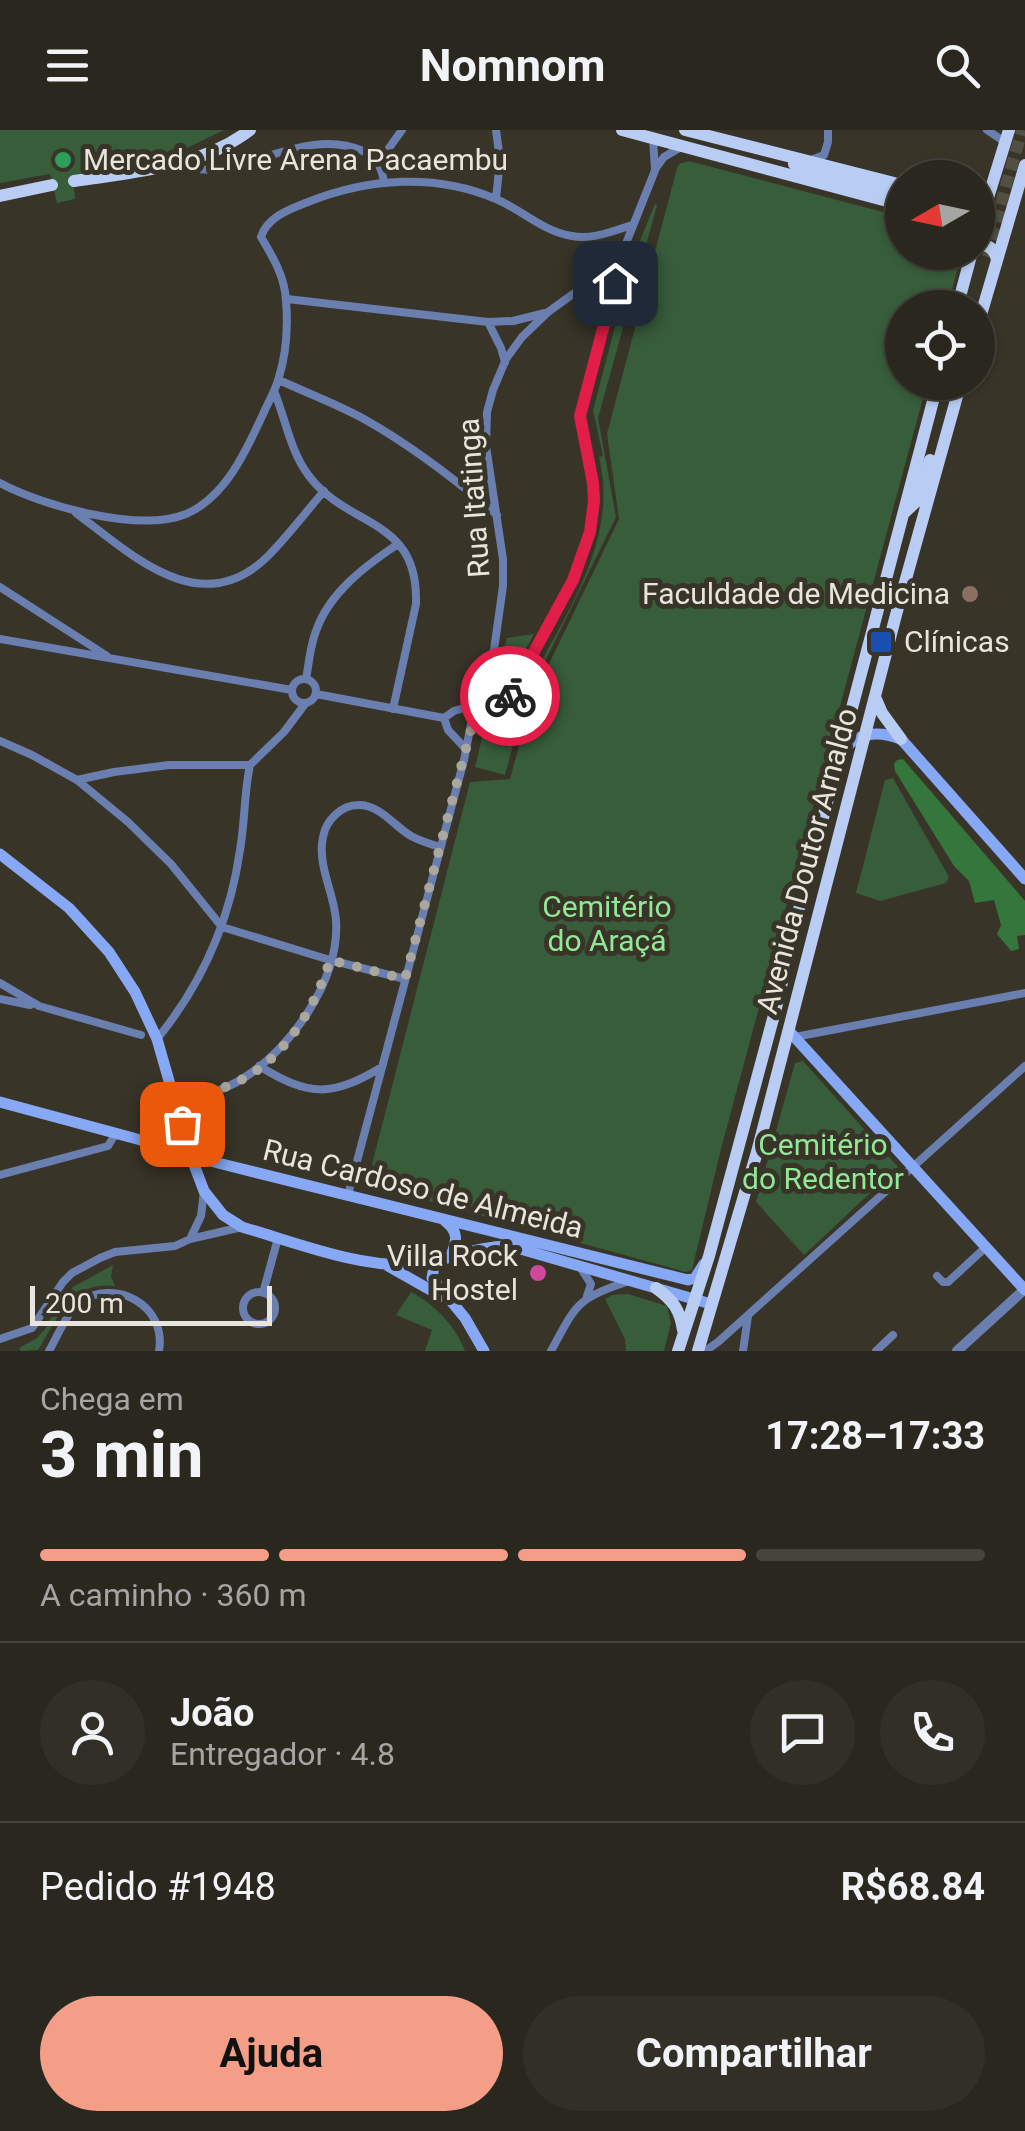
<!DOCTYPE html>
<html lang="pt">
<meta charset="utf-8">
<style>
:root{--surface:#2a271e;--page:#322f27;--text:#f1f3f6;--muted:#a5a5a4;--line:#46443c;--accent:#f49e88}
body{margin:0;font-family:Roboto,sans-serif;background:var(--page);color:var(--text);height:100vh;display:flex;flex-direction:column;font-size:38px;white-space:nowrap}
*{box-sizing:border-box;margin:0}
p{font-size:32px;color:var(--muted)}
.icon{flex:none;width:55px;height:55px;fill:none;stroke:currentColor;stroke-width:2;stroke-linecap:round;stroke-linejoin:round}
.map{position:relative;height:1221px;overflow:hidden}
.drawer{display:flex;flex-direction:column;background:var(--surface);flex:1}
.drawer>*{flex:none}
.needle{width:65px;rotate:261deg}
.controls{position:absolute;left:885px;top:30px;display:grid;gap:20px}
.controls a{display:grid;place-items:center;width:110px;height:110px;border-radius:50%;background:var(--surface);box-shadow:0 2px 8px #0004,0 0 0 2px var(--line);font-size:50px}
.scale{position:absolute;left:30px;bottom:25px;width:242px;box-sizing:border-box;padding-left:10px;border:5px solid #e8e5de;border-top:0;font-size:28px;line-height:35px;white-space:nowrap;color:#e8e5de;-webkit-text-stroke:8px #383428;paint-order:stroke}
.pin{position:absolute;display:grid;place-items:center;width:85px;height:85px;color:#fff;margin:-42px;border-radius:20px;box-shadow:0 5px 15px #0006}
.courier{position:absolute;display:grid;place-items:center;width:100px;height:100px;margin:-50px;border:8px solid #e11d48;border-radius:50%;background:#fff;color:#222;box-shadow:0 2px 12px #0007}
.head em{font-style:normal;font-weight:700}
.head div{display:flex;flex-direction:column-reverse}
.head{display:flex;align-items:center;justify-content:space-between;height:170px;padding:0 40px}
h1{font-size:65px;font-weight:700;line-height:75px}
.bar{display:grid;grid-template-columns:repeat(4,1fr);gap:15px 10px;align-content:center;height:120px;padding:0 40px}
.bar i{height:12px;border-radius:8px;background:var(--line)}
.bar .on{background:var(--accent)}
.bar p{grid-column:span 4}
.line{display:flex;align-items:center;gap:25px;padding:0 40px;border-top:2px solid var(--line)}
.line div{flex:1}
.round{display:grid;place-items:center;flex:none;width:105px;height:105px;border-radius:52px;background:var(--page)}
.cta{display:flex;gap:20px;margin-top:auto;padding:20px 40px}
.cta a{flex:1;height:115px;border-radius:60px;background:var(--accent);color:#111;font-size:40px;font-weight:700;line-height:115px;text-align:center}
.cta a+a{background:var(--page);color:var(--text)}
header{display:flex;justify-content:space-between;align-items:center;height:130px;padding:0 40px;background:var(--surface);font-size:45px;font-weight:700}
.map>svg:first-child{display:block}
.green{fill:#385d3b}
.forest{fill:#34763c}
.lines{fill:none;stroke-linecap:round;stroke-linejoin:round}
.primary-tunnel{stroke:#524f43;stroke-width:12;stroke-dasharray:12 6;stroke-linecap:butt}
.minor{stroke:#6a7faf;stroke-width:8}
.tertiary{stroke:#6a7faf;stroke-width:10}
.secondary{stroke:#87a9f5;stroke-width:11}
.primary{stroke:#b9ccf3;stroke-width:12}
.done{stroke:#aaa79e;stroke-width:10;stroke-dasharray:0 18}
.route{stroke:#e11d48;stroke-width:12}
.leisure-dot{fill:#2e9e5b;stroke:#383428;stroke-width:4}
.education-dot{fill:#8d6e63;stroke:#383428;stroke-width:4}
.transit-dot{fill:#1a4fb4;stroke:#383428;stroke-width:4}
.hotel-dot{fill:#d1479c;stroke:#383428;stroke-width:4}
.labels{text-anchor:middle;stroke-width:10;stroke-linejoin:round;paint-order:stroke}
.poi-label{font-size:30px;fill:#e8e5de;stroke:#383428;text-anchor:start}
.street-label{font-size:30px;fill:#e8e5de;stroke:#383428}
.park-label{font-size:30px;fill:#91e997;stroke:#383428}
</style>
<header><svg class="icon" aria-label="menu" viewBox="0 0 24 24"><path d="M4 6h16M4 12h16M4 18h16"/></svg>Nomnom<svg class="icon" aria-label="search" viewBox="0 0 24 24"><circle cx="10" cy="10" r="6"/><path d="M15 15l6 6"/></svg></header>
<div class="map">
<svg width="1025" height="1221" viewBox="0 0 1025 1221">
<rect width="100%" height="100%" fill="#383428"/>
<!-- green -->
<path class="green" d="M 0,0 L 224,0 L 183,20 L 73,45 L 75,69 L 57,73 L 50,44 L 0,53 Z
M 689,31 L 902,87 L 902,122 L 962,123 L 947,177 L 902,178 L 902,252 L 927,253 L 721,1019 L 692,1140 L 686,1142 L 367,1054 L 470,652 L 510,649 L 532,569 L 619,389 L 607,304 L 677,38 L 679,34 Z
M 655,74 L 657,75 L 598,288 L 616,387 L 524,574 L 505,645 L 475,637 L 483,604 L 503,592 L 521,572 C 556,494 621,418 599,327 L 603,326 L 593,280 L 634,125 Z
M 534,504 L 505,557 L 488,575 L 507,508 Z
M 893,648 L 949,747 L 946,753 L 880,771 L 856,763 L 885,650 Z
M 803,931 L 898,1037 L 804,1125 L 756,1072 L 795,933 Z
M 113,1135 L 111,1147 L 115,1156 C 72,1150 57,1189 38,1220 L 21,1221 L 19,1218 L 37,1208 L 45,1199 L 57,1176 L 73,1157 Z
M 411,1162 C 435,1175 455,1195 465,1221 L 425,1221 L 432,1200 L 396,1185 Z
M 628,1164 L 667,1176 L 671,1193 L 664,1221 L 626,1221 L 625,1209 L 605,1169 L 612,1165 Z"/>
<!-- forest -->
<path class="forest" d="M 903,629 L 1025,771 L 1025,805 L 1017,806 L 1019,819 L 1011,821 L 997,804 L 1001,795 L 994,770 L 975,773 L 969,751 L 954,736 L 895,641 L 894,634 L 897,630 Z"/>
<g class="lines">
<!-- primary-tunnel -->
<path class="primary-tunnel" d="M 988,127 L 1003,66 L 1022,0"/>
<!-- minor -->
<path class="minor" d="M 496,0 L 500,30 L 496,69
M 987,0 L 1005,12
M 653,9 L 655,39
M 811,30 L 824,25 L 828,12 L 828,0
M 379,32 L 402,0
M 179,35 C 192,39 204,41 218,39 C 266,32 315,0 363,21 C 377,30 381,35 384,52
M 287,169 L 488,192 L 513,191 L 545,183
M 488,192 L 501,218 L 505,232
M 279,250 C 307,263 337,274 364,289 C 412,316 455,349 497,385
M 274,261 C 286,290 290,321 309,346 C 349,399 419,387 416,474 L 393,579
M 0,353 C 43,376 139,403 186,384 C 226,367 247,319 264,282 C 269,271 276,259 279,247 C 286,224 288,195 286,171 C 285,147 273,127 261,107 C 267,87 290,79 308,72 C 368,48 436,43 496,69 C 522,80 544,102 572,106 C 592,110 613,101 632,95
M 76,383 C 131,424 200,492 267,427 C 287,407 305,383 324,361
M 0,457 L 107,526
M 0,509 L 292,560
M292 561a12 12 0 1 1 24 0a12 12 0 1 1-24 0Z
M 306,549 C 309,533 310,516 316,501 C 329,463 365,436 398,414
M 316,564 L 444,588 L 454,581 L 474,575
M 444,588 L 448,600 L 465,618
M 473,593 L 484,589 L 496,581 L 514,562 L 573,450 L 583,426 L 590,402 L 594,371 L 593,353 L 580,286 L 619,131 L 656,38 L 664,27 L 681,17
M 0,611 L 32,625 L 77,650 L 128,692 L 171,734 L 222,797 L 330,830 L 405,849
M 250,635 L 284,602 L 305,574
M 77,650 L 114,642 L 169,635 L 250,635
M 0,853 L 39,876 L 141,905
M 0,869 L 30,875
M 795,907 L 1025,863
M 157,909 C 202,854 230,790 240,720 C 245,692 244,663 250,635
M 259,936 C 310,967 332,967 382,937
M 177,974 C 198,967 223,961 242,949 C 291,919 340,850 336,790 C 334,763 317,735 323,707 C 326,690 342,674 360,675 C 381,676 394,696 411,706 C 420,711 430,714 440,717
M 0,1045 L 108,1016 L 116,1003
M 348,1065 L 464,630 L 476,568 L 494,520 L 503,456 L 503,429 L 486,316 L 487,282 L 493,260 L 506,229 L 522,207 L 548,182 L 619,131
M 190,1109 L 201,1086 L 204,1061
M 582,1140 L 591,1154 L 587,1166
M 937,1146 L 943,1152 L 948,1152 L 986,1117
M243 1178a16 16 0 1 1 32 0a16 16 0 1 1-32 0Z
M 263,1163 L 278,1108
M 0,1209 L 32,1198 L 63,1152 L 72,1143 L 100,1128 L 115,1122 L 175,1116 L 190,1109 L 242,1097
M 49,1221 C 56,1209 68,1181 78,1173 C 115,1147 167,1175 159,1221
M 551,1221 C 577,1173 576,1169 629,1151
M 705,1221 L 718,1212 L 1025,936
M 743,1221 L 748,1186
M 876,1221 L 893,1205"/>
<!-- tertiary -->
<path class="tertiary" d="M 957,1221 L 1025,1159"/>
<!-- secondary -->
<path class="secondary" d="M 841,623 C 857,602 877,600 901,609 L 1025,749
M 0,724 L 69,778 L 109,822 L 135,862 L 157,909 L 190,1024 L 204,1061 L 223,1085 L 242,1097 C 294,1112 364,1140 418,1134 C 449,1131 478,1115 510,1116 L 711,1174
M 789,901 L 1025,1160
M 0,972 L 137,1009 L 218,1033 L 688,1150 L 695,1148 L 704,1134
M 445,1091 C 460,1102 456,1112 451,1126
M 440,1130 L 434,1136 L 432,1148 L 465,1188 L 484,1221
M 388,1136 L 441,1166"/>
<!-- primary -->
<path class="primary" d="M 622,0 L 902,75
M 685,0 L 902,55
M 794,34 L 902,65
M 74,51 C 134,42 200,38 250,0
M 0,66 L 52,55
M 978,100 L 1009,0
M 978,116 C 988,113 994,119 997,129
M 957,178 L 972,122
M 978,195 L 1025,35
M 905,382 L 919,369 L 930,330
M 876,569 L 882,583 L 901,609
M 656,1158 C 673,1170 680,1180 683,1200
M 678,1221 L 709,1126 L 777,874 L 800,775 L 938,252
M 698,1221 L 757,1022 L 897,481 L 961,252"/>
</g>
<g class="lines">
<!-- done -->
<path class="done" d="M 182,994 L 177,974 C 197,967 218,961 237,952 C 284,930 315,878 330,830 L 405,849 L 473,592 C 488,588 500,579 510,566"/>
<!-- route -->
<path class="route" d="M 510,566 L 573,450 L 590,402 L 594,371 L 593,353 L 580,286 L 615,153"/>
</g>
<!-- markers -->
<circle class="leisure-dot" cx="63" cy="30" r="10"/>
<circle class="education-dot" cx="970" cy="464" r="10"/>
<rect class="transit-dot" x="869" y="500" width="24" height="24" rx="5"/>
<circle class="hotel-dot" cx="538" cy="1143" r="10"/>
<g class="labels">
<!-- poi labels -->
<g class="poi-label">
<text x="83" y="40">Mercado Livre Arena Pacaembu</text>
<text x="950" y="474" text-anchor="end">Faculdade de Medicina</text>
<text x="904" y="522">Clínicas</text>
<text x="518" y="1136" text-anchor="end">Villa Rock<tspan x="518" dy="34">Hostel</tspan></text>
</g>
<!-- street labels -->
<g class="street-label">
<text transform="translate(474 368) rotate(-94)" y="10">Rua Itatinga</text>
<text transform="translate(807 731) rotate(-75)" y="10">Avenida Doutor Arnaldo</text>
<text transform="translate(423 1059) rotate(14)" y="10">Rua Cardoso de Almeida</text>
</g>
<!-- park labels -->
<g class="park-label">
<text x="607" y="787">Cemitério<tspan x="607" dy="34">do Araçá</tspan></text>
<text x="823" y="1025">Cemitério<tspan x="823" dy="34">do Redentor</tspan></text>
</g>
</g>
</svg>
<div class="controls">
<a><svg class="needle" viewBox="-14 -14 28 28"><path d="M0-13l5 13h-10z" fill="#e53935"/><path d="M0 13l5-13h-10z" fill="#a5a5a4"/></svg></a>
<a><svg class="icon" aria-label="locate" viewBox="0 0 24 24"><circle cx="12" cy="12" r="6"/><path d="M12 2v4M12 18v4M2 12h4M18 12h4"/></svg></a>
</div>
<div class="scale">200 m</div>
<div class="pin" style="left:182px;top:994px;background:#ea580c"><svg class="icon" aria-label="bag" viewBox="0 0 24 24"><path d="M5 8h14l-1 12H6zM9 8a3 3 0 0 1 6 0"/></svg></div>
<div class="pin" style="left:615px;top:153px;background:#1f2937"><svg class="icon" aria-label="home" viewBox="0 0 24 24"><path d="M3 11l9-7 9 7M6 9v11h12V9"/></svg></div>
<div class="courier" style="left:510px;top:566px"><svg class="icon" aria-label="bike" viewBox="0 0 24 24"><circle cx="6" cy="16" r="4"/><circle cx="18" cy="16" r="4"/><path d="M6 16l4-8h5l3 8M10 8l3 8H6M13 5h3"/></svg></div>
</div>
<section class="drawer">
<div class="head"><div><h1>3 min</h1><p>Chega em</p></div><em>17:28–17:33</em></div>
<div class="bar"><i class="on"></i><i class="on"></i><i class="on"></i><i></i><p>A caminho · 360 m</p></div>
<div class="line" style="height:180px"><a class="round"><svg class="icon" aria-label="person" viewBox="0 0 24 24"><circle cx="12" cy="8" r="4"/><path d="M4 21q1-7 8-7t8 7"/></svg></a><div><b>João</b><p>Entregador · 4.8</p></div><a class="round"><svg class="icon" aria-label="chat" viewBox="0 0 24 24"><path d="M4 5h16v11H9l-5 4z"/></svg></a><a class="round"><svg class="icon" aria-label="phone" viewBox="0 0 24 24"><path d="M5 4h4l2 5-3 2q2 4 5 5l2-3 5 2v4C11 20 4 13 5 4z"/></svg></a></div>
<div class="line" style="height:130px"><div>Pedido #1948</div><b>R$68.84</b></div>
<div class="cta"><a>Ajuda</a><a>Compartilhar</a></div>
</section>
